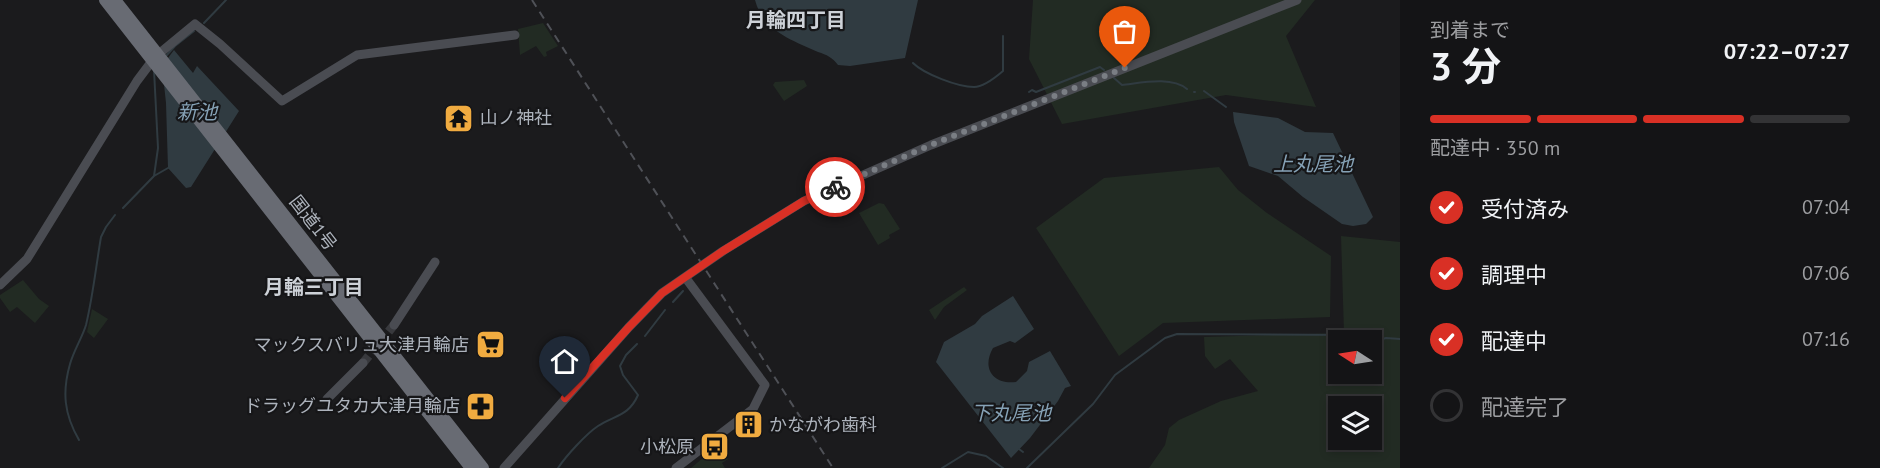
<!DOCTYPE html>
<html lang="ja">
<meta charset="utf-8">
<style>
:root{--surface:#141416;--page:#212123;--text:#f1f3f6;--muted:#9d9ea1;--line:#333335;--accent:#d93025}
body{margin:0;font-family:"PT Sans","Noto Sans JP",sans-serif;background:var(--page);color:var(--text);height:100vh;display:flex;flex-direction:column;font-size:22px;white-space:nowrap}
*{box-sizing:border-box;margin:0}
p{font-size:20px;color:var(--muted)}
.icon{flex:none;width:33px;height:33px;fill:none;stroke:currentColor;stroke-width:2;stroke-linecap:round;stroke-linejoin:round}
.map{position:relative;flex:1;overflow:hidden}
.drawer{display:flex;flex-direction:column;background:var(--surface);width:480px}
.drawer>*{flex:none}
.needle{width:39px;rotate:282deg}
.controls{position:absolute;left:1328px;top:330px;display:grid;gap:12px}
.controls a{display:grid;place-items:center;width:54px;height:54px;border-radius:0px;background:var(--surface);box-shadow:0 3px 9px #0003,0 0 0 2px var(--line);font-size:30px}
.pin{position:absolute;display:grid;place-items:center;width:51px;height:51px;color:#fff;margin:-62px -26px;border-radius:50% 50% 50% 0;rotate:-45deg;box-shadow:0 0 6px #0007}
.pin .icon{rotate:45deg}
.courier{position:absolute;display:grid;place-items:center;width:60px;height:60px;margin:-30px;border:4px solid #d93025;border-radius:50%;background:#fff;color:#222;box-shadow:0 2px 8px #0007}
.head em{font-style:normal;font-weight:700}
.head div{display:flex;flex-direction:column-reverse}
.head{display:flex;align-items:center;justify-content:space-between;height:102px;padding:0 30px}
h1{font-size:39px;font-weight:700;line-height:45px}
.bar{display:grid;grid-template-columns:repeat(4,1fr);gap:9px 6px;align-content:center;height:72px;padding:0 30px}
.bar i{height:8px;border-radius:4px;background:var(--line)}
.bar .selected{background:var(--accent)}
.bar p{grid-column:span 4}
ol{padding:0 30px;list-style:none}
li{display:flex;align-items:center;gap:18px;height:66px}
li p{margin-inline-start:auto}
li .icon{padding:6px;border-radius:50%;background:var(--accent);color:#fff;stroke-width:4}
li:last-child{color:var(--muted)}
li i{width:33px;height:33px;border:3px solid var(--line);border-radius:50%}
main{display:flex;flex:1;min-height:0}
.map>svg:first-child{display:block}
.green{fill:#222b23;fill-rule:evenodd}
.water{fill:#303b41}
.lines{fill:none;stroke-linecap:round;stroke-linejoin:round}
.stream{stroke:#303b41;stroke-width:2}
.secondary-tunnel{stroke:#38393d;stroke-width:9;stroke-dasharray:9 4.5;stroke-linecap:butt}
.secondary{stroke:#4a4c52;stroke-width:9}
.highway{stroke:#686b73;stroke-width:12}
.rail{stroke:#4f5157;stroke-width:2;stroke-dasharray:8 6;stroke-linecap:butt}
.done{stroke:#7a7e84;stroke-width:6;stroke-dasharray:0 10.8}
.route{stroke:#d93025;stroke-width:8}
.labels{text-anchor:middle;stroke-width:4.5;stroke-linejoin:round;paint-order:stroke}
.poi-label{font-size:18px;fill:#adb3bc;stroke:#161618;text-anchor:end}
.street-label{font-size:18px;fill:#adb3bc;stroke:#161618}
.neighbourhood-label{font-size:20px;font-weight:bold;fill:#ced2d8;stroke:#161618}
.water-label{font-size:20px;font-style:italic;fill:#86a2b6;stroke:#161618}
</style>
<main>
<div class="map">
<svg width="1400" height="468" viewBox="0 0 1400 468">
<rect width="100%" height="100%" fill="#1b1b1d"/>
<!-- green -->
<path class="green" d="M 1033,0 L 1315,0 L 1286,36 L 1316,107 L 1226,95 L 1062,124 L 1029,59 Z
M 543,23 L 558,46 L 546,52 L 547,56 L 544,57 L 536,46 L 520,55 L 518,29 Z
M 804,80 L 807,86 L 784,101 L 773,85 L 775,82 Z
M 1219,167 L 1238,190 L 1267,213 L 1331,256 L 1330,317 L 1163,323 L 1119,356 L 1036,228 L 1104,178 Z
M 879,203 L 884,204 L 900,229 L 889,235 L 890,238 L 878,245 L 859,213 Z
M 1341,236 L 1400,242 L 1400,468 L 1149,468 L 1165,445 L 1169,428 L 1179,420 L 1221,401 L 1258,391 L 1230,359 L 1215,369 L 1205,356 L 1204,337 L 1344,333 ZM 1338,340 L 1371,340 L 1371,374 L 1338,374 ZM 1338,406 L 1371,406 L 1371,440 L 1338,440 Z
M 23,280 L 39,299 L 49,306 L 35,323 L 17,307 L 10,312 L 0,298 L 0,295 Z
M 964,287 L 967,290 L 944,307 L 935,320 L 929,310 Z
M 92,309 L 108,319 L 94,338 L 87,332 Z
M 717,446 L 728,459 L 722,463 L 725,468 L 691,468 Z"/>
<!-- water -->
<path class="water" d="M 755,0 L 918,0 L 905,58 L 850,66 L 838,65 C 832,57 827,55 818,52 C 792,40 763,31 755,0 Z
M 174,50 L 193,73 L 197,66 L 239,111 L 191,187 L 186,188 L 168,168 L 166,103 L 162,66 Z
M 1233,112 L 1278,118 L 1305,132 L 1333,133 L 1373,217 L 1366,224 L 1353,226 L 1342,224 L 1303,197 L 1278,176 L 1249,166 L 1234,122 Z
M 1013,296 L 1034,329 L 1015,343 L 1010,341 L 993,348 C 981,369 994,385 1016,382 L 1027,371 L 1029,362 L 1050,351 L 1071,386 L 1065,388 L 1058,401 L 1030,438 L 1011,458 L 936,362 L 944,342 L 975,324 L 982,316 Z"/>
<g class="lines">
<!-- stream -->
<path class="stream" d="M 204,23 L 226,0
M 165,57 L 175,46 L 194,31
M 913,63 C 924,74 958,87 974,87 C 984,87 996,77 1003,71 L 1003,36
M 1114,78 L 1122,85 C 1141,83 1171,76 1187,89
M 1204,91 L 1226,107
M 1029,92 L 1032,90 L 1036,92 L 1100,67 L 1104,70
M 1194,92 L 1195,92
M 154,176 L 158,148 L 154,70
M 123,208 L 154,176 L 168,168
M 673,302 L 683,291
M 645,336 L 665,310
M 79,440 C 64,414 62,392 70,364 C 74,350 82,338 86,325 C 93,296 96,266 101,237 L 106,227 L 115,215
M 1019,449 L 1023,452
M 558,468 C 566,456 586,434 598,426 C 615,415 629,416 638,395 L 623,375 L 620,366 L 626,355 L 637,344
M 942,468 L 968,452 L 986,456 L 1003,468
M 1027,468 L 1093,404 L 1115,375 L 1165,338 L 1177,334 L 1349,335 L 1379,340 L 1386,338 L 1400,339"/>
<!-- secondary-tunnel -->
<path class="secondary-tunnel" d="M 363,363 L 394,325"/>
<!-- secondary -->
<path class="secondary" d="M 0,285 L 27,259 L 137,81 L 155,57 L 195,24 L 220,44 L 282,101 L 357,55 L 515,35
M 394,325 L 435,262
M 327,399 L 363,363
M 504,468 L 629,327 L 662,293 L 723,251 L 804,201 L 931,145 L 1297,0
M 676,468 L 753,409 L 765,385 L 685,277"/>
<!-- highway -->
<path class="highway" d="M 105,0 L 471,468
M 115,0 L 483,468"/>
<!-- rail -->
<path class="rail" d="M 532,0 L 833,468"/>
</g>
<g class="lines">
<!-- done -->
<path class="done" d="M 835,187 L 931,145 L 1125,68"/>
<!-- route -->
<path class="route" d="M 565,398 L 629,327 L 662,293 L 723,251 L 804,201 L 835,187"/>
</g>
<!-- icons -->
<defs>
<symbol id="temple-square" viewBox="-11 -11 22 22"><rect x="-9" y="-9" width="18" height="18" rx="4" fill="#f0ab40" stroke="#161618"/><path d="M0-6L5-2H3V0L6.5 2.5H4V6H1.5V3h-3V6H-4V2.5H-6.5L-3 0V-2H-5Z" fill="#111"/></symbol>
<symbol id="supermarket-square" viewBox="-11 -11 22 22"><rect x="-9" y="-9" width="18" height="18" rx="4" fill="#f0ab40" stroke="#161618"/><path d="M-6-5.5h2.5l.6 2H6L4.5 2H-2.5L-4.4-4H-6ZM-1.5 3.2a1.3 1.3 0 1 0 .1 0ZM3 3.2a1.3 1.3 0 1 0 .1 0Z" fill="#111"/></symbol>
<symbol id="pharmacy-square" viewBox="-11 -11 22 22"><rect x="-9" y="-9" width="18" height="18" rx="4" fill="#f0ab40" stroke="#161618"/><path d="M-2-6h4v4h4v4h-4v4h-4v-4h-4v-4h4Z" fill="#111"/></symbol>
<symbol id="building-square" viewBox="-11 -11 22 22"><rect x="-9" y="-9" width="18" height="18" rx="4" fill="#f0ab40" stroke="#161618"/><path d="M-4-6H4V6H1V3H-1V6H-4ZM-2.5-4.3h1.7v1.8h-1.7ZM.8-4.3h1.7v1.8H.8ZM-2.5-1h1.7V.8h-1.7ZM.8-1h1.7V.8H.8Z" fill="#111"/></symbol>
<symbol id="bus-square" viewBox="-11 -11 22 22"><rect x="-9" y="-9" width="18" height="18" rx="4" fill="#f0ab40" stroke="#161618"/><path d="M-5-6H5V4H4V6H2V4H-2V6H-4V4H-5ZM-3.5-4V0h7V-4ZM-3.5 1.2v1.5H-2V1.2ZM2 1.2v1.5H3.5V1.2Z" fill="#111"/></symbol>
</defs>
<g fill-rule="evenodd">
<use href="#temple-square" x="442" y="102" width="33" height="33"/>
<use href="#supermarket-square" x="474" y="328" width="33" height="33"/>
<use href="#pharmacy-square" x="464" y="390" width="33" height="33"/>
<use href="#building-square" x="732" y="408" width="33" height="33"/>
<use href="#bus-square" x="698" y="430" width="33" height="33"/>
</g>
<g class="labels">
<!-- poi labels -->
<g class="poi-label">
<text x="480" y="124" text-anchor="start">山ノ神社</text>
<text x="469" y="351">マックスバリュ大津月輪店</text>
<text x="460" y="412">ドラッグユタカ大津月輪店</text>
<text x="769" y="431" text-anchor="start">かながわ歯科</text>
<text x="694" y="453">小松原</text>
</g>
<!-- street labels -->
<g class="street-label">
<text transform="translate(313 223) rotate(52)" y="6">国道1号</text>
</g>
<!-- neighbourhood labels -->
<g class="neighbourhood-label">
<text x="796" y="27">月輪四丁目</text>
<text x="314" y="294">月輪三丁目</text>
</g>
<!-- water labels -->
<g class="water-label">
<text x="197" y="119">新池</text>
<text x="1313" y="171">上丸尾池</text>
<text x="1011" y="420">下丸尾池</text>
</g>
</g>
</svg>
<div class="controls">
<a><svg class="needle" viewBox="-14 -14 28 28"><path d="M0-13l5 13h-10z" fill="#e53935"/><path d="M0 13l5-13h-10z" fill="#9d9ea1"/></svg></a>
<a><svg class="icon" aria-label="layers" viewBox="0 0 24 24"><path d="M12 4l9 5-9 5-9-5zM3 14l9 5 9-5"/></svg></a>
</div>
<div class="pin" style="left:1125px;top:68px;background:#ea580c"><svg class="icon" aria-label="bag" viewBox="0 0 24 24"><path d="M5 8h14l-1 12H6zM9 8a3 3 0 0 1 6 0"/></svg></div>
<div class="pin" style="left:565px;top:398px;background:#1f2937"><svg class="icon" aria-label="home" viewBox="0 0 24 24"><path d="M3 11l9-7 9 7M6 9v11h12V9"/></svg></div>
<div class="courier" style="left:835px;top:187px"><svg class="icon" aria-label="bike" viewBox="0 0 24 24"><circle cx="6" cy="16" r="4"/><circle cx="18" cy="16" r="4"/><path d="M6 16l4-8h5l3 8M10 8l3 8H6M13 5h3"/></svg></div>
</div>
<section class="drawer">
<div class="head"><div><h1>3 分</h1><p>到着まで</p></div><em>07:22–07:27</em></div>
<div class="bar"><i class="selected"></i><i class="selected"></i><i class="selected"></i><i></i><p>配達中 · 350 m</p></div>
<ol>
<li><svg class="icon" aria-label="check" viewBox="0 0 24 24"><path d="M5 12l5 5 9-10"/></svg>受付済み<p>07:04</p></li>
<li><svg class="icon" aria-label="check" viewBox="0 0 24 24"><path d="M5 12l5 5 9-10"/></svg>調理中<p>07:06</p></li>
<li><svg class="icon" aria-label="check" viewBox="0 0 24 24"><path d="M5 12l5 5 9-10"/></svg>配達中<p>07:16</p></li>
<li><i></i>配達完了</li>
</ol>
</section>
</main>
